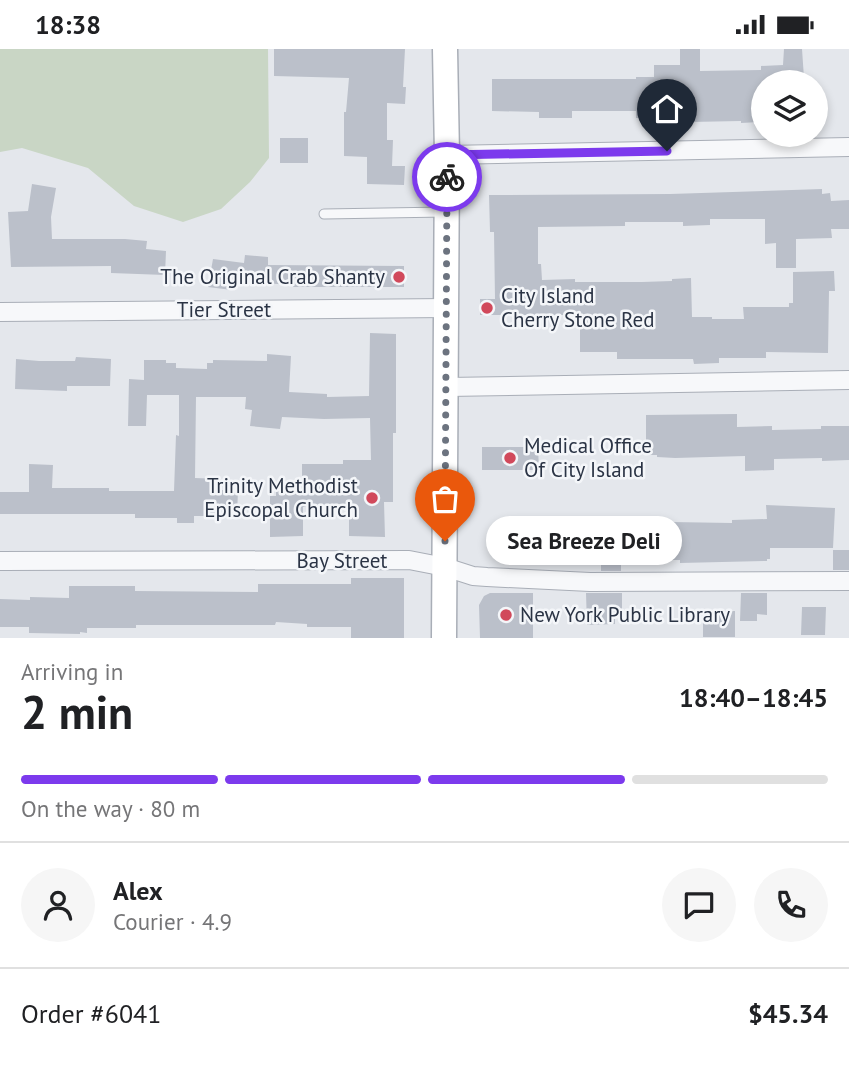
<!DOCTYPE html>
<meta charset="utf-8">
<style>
:root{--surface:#fff;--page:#f6f6f6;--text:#202124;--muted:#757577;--line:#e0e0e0;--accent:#7c3aed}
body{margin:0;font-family:"PT Sans",sans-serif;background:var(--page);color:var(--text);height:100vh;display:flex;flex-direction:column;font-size:26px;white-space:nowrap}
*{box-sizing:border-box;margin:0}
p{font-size:23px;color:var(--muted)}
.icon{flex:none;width:38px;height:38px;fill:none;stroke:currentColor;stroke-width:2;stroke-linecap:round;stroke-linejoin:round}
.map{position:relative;height:589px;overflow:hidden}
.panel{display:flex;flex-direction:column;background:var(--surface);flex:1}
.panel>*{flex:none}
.controls{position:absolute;left:751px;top:21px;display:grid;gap:14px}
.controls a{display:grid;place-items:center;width:77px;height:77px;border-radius:50%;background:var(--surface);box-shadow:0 4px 10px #0003;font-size:35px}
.pin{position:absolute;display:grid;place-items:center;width:60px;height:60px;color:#fff;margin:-72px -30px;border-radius:50% 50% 50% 0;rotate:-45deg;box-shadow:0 0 7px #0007}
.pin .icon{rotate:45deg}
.courier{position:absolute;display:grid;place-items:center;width:70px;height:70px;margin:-35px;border:5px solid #7c3aed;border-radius:50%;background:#fff;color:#222;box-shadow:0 2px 9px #0007}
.bubble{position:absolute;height:49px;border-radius:24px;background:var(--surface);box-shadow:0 4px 10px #0003;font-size:23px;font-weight:700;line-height:49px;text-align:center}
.overview em{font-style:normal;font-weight:700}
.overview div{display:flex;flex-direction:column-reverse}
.overview{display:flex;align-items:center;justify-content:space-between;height:119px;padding:0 21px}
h1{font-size:46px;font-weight:700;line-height:52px}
.bar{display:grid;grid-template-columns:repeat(4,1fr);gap:10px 7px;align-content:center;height:84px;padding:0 21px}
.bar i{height:9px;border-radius:5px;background:var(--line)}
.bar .active{background:var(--accent)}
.bar p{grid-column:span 4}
.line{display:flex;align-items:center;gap:18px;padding:0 21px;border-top:2px solid var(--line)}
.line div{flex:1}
.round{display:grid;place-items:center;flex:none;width:74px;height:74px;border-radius:37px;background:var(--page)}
.status{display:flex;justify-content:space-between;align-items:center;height:49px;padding:0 35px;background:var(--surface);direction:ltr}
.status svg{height:19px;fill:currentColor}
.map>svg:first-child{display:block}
.green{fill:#c9d6c5}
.building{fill:#bbc0ca}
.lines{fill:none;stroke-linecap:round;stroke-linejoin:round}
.service-casing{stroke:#a9aeb7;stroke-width:11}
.minor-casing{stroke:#a9aeb7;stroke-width:20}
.secondary-casing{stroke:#a9aeb7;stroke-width:27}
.service{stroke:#f7f8fa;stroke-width:9}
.minor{stroke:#f7f8fa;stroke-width:18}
.secondary{stroke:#fff;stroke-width:24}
.done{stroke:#6c737f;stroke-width:7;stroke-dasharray:0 12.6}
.route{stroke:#7c3aed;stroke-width:9}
.poi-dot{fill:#d1495b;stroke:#f4f6f9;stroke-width:2.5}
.labels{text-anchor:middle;stroke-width:5;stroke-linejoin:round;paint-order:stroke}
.poi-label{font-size:21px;fill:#2b3445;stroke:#f4f6f9;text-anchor:start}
.street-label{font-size:21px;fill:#2b3445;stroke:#f4f6f9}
</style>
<div class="status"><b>18:38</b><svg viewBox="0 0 49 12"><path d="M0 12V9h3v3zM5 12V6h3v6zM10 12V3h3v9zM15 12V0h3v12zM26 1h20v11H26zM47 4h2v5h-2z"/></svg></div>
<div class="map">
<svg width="849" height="589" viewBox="0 0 849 589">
<rect width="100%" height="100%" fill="#e4e7ec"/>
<!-- green -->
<path class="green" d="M 0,0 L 268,0 L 269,109 L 250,133 L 221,160 L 183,173 L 134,157 L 88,119 L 22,99 L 0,103 Z"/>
<!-- building -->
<path class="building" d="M 274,0 L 405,0 L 403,38 L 406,38 L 405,55 L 387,54 L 387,91 L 393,91 L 392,117 L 405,117 L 404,136 L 367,135 L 367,108 L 344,107 L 344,63 L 346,63 L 349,29 L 274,27 Z
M 680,0 L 700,0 L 700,22 L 761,21 L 761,17 L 783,16 L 784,0 L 802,0 L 804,29 L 799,29 L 799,33 L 763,33 L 763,62 L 759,62 L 759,73 L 741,74 L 741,72 L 690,73 L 690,69 L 636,69 L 636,62 L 572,62 L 572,69 L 539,69 L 539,63 L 492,62 L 492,30 L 636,30 L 636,28 L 654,28 L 654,16 L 680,16 Z
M 280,89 L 308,89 L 308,114 L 280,114 Z
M 32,135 L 56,139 L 51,168 L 52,190 L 125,190 L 147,192 L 146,200 L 166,202 L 165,226 L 111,224 L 111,217 L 11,218 L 8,163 L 28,162 Z
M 822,140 L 822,145 L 830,144 L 831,152 L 849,151 L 849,180 L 831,180 L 832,189 L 796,190 L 796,219 L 776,219 L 776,194 L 765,195 L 765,170 L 710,170 L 710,176 L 683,177 L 683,173 L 625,173 L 625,177 L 538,178 L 538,215 L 541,215 L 542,231 L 575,230 L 575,233 L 642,233 L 672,232 L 672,230 L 691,229 L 692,268 L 712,268 L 712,270 L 744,270 L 743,258 L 789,258 L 789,254 L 793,254 L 793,223 L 834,222 L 835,242 L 829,242 L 828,304 L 766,303 L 766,309 L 719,309 L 719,314 L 694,315 L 693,310 L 617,310 L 617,303 L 580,303 L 580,266 L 480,266 L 480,250 L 495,250 L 494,183 L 490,183 L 489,146 L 670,145 Z
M 245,206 L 268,208 L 268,216 L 404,217 L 404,238 L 293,238 L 293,236 L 233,232 L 232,241 L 208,238 L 213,210 L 244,214 Z
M 370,284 L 396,285 L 396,384 L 393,384 L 393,453 L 384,453 L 385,488 L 349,487 L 349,457 L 303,458 L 303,487 L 270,488 L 270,447 L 276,447 L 276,436 L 302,436 L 302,415 L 343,415 L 343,411 L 371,411 L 370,369 L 324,370 L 282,368 L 280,380 L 250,377 L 252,361 L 245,360 L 246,348 L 196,348 L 195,429 L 221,430 L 221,441 L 238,441 L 237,467 L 194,467 L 194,474 L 177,474 L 177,469 L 135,469 L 135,465 L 0,465 L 0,443 L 29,443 L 29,415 L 53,416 L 52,439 L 109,439 L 109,442 L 174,442 L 176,386 L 179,387 L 179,346 L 147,346 L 146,377 L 128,377 L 129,330 L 144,331 L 144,311 L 166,311 L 166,314 L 176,314 L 176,319 L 207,320 L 207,314 L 213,314 L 213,311 L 267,312 L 267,305 L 291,307 L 289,343 L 327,345 L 327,348 L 369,347 Z
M 76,308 L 111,310 L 110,337 L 67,337 L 67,342 L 15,340 L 16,310 L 39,312 L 75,312 Z
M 737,365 L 737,378 L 772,377 L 772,381 L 821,380 L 821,377 L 849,377 L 849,411 L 822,412 L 822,409 L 774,410 L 774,421 L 745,422 L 745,407 L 675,409 L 657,408 L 657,406 L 646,406 L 646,366 Z
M 482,398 L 538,398 L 539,421 L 482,421 Z
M 766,456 L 835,459 L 833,499 L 770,499 L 770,510 L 767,510 L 767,512 L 680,514 L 680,511 L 621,511 L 621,522 L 601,522 L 601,475 L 611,475 L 611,472 L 732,474 L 732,471 L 767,470 Z
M 833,501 L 849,501 L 849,521 L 833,521 Z
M 351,529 L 404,529 L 404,589 L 351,589 L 351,578 L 307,578 L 307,575 L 276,573 L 275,576 L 136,576 L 136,579 L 87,579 L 87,584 L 80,583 L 80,585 L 29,584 L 29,578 L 0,578 L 0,550 L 30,551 L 30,548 L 69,549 L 69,537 L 135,537 L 135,542 L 258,543 L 258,535 L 351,535 Z
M 490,544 L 533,544 L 533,589 L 480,589 L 479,556 L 484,547 Z
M 586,544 L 622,544 L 622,568 L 615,569 L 615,575 L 587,576 Z
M 741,544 L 767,544 L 767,566 L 757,565 L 757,572 L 740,572 Z
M 802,558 L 826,558 L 825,586 L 801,586 Z
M 703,562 L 735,562 L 735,588 L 703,588 Z"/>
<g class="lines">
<defs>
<path id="service" d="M 324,165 L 445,163"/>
<path id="minor" d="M 447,106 L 849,98
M 0,263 L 447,259
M 447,338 L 849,331
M 0,512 L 409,511 L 445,518 L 473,527 L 487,528 L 590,533 L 849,532"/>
<path id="secondary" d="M 444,589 L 447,106 L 445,0"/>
</defs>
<!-- service casing -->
<use href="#service" class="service-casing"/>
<!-- minor casing -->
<use href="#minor" class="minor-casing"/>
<!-- secondary casing -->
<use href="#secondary" class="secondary-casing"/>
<!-- service -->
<use href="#service" class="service"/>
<!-- minor -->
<use href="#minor" class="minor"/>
<!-- secondary -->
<use href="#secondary" class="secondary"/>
</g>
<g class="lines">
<!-- done -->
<path class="done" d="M 445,492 L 447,128"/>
<!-- route -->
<path class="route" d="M 447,128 L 447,106 L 667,102"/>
</g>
<!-- markers -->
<g class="poi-dot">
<circle cx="399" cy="228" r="7"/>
<circle cx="487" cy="259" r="7"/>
<circle cx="510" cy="409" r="7"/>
<circle cx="372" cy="449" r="7"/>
<circle cx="506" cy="566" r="7"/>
</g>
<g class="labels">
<!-- poi labels -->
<g class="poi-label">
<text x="385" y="235" text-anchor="end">The Original Crab Shanty</text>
<text x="501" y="254">City Island<tspan x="501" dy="24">Cherry Stone Red</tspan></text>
<text x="524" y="404">Medical Office<tspan x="524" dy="24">Of City Island</tspan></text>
<text x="358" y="444" text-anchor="end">Trinity Methodist<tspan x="358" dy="24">Episcopal Church</tspan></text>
<text x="520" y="573">New York Public Library</text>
</g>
<!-- street labels -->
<g class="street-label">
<text x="224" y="268">Tier Street</text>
<text x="342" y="519">Bay Street</text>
</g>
</g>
</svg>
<div class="controls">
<a><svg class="icon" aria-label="layers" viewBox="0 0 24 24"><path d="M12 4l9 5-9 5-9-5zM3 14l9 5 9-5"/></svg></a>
</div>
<div class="pin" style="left:445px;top:492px;background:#ea580c"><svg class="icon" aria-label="bag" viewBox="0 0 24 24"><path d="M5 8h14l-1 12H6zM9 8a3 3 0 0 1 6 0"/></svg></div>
<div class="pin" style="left:667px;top:102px;background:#1f2937"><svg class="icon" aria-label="home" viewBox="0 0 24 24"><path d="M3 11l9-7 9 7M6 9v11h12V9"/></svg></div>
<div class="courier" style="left:447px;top:128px"><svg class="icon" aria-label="bike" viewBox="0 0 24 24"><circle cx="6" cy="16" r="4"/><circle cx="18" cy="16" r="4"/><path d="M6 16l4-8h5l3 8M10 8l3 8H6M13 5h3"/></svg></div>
<div class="bubble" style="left:486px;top:467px;width:196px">Sea Breeze Deli</div>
</div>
<section class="panel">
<div class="overview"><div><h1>2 min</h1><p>Arriving in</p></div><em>18:40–18:45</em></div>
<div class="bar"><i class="active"></i><i class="active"></i><i class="active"></i><i></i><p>On the way · 80 m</p></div>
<div class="line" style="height:126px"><a class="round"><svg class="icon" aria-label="person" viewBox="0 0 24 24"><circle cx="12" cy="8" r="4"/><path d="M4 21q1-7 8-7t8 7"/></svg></a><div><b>Alex</b><p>Courier · 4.9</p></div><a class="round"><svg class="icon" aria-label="chat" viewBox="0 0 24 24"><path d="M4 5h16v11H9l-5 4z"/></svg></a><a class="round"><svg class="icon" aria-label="phone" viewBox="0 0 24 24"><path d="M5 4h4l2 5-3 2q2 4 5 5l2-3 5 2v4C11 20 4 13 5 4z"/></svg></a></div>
<div class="line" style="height:91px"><div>Order #6041</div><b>$45.34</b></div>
</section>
